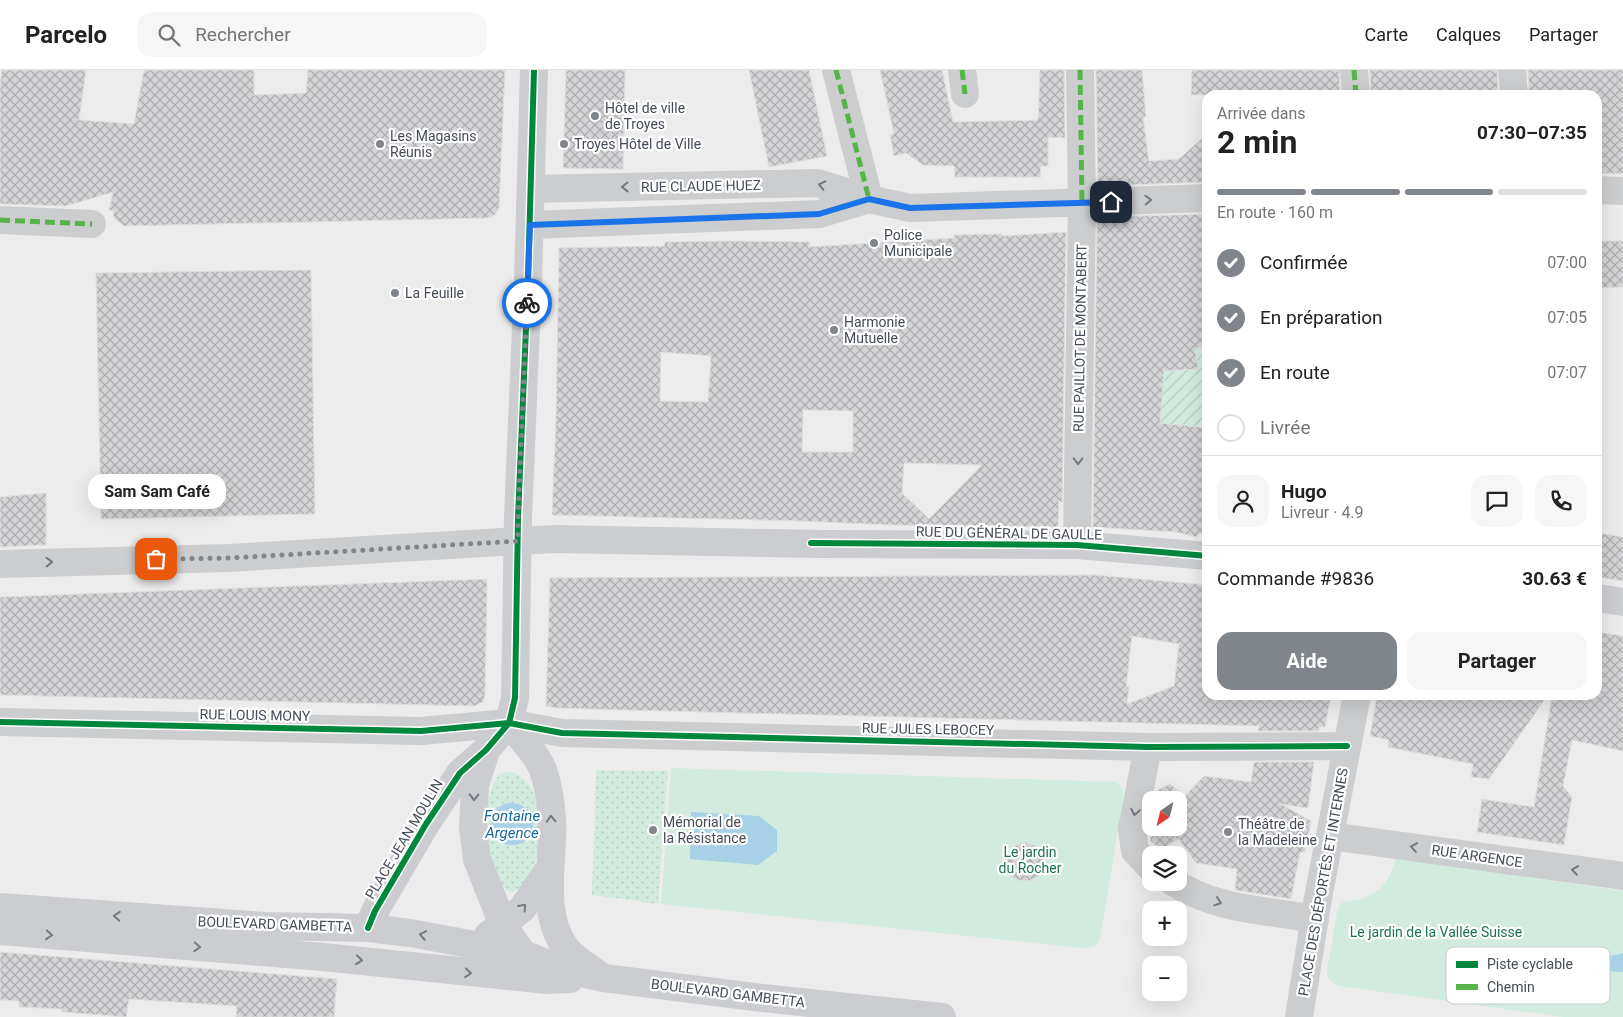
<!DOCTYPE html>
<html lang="fr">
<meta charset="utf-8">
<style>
:root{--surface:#fff;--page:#f6f6f6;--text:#222;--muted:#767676;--line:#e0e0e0;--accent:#80848b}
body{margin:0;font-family:Roboto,sans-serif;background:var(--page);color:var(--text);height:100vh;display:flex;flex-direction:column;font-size:19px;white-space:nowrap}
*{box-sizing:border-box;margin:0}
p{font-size:16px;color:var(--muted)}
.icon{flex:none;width:28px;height:28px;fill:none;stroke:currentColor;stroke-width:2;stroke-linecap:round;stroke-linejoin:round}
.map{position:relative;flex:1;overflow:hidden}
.drawer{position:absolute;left:1202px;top:20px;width:400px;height:610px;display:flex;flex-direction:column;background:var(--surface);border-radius:15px;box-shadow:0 5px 20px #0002}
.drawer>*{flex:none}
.needle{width:32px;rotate:215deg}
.controls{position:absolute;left:1142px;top:721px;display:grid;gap:10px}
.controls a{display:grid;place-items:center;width:45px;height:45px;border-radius:10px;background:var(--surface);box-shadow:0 5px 20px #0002;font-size:25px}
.pin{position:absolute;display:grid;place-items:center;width:42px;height:42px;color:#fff;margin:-21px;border-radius:10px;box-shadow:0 2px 8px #0006}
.courier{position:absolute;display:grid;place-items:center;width:50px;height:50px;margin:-25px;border:4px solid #1a73e8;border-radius:50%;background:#fff;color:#222;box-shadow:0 1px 6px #0007}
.bubble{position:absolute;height:35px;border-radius:15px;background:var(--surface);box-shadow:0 5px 20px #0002;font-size:16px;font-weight:700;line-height:35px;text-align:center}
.head em{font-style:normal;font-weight:700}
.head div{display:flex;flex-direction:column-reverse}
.head{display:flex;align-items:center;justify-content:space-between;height:85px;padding:0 15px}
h1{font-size:32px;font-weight:700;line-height:38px}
.bar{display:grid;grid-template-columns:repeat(4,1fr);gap:8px 5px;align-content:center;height:60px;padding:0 15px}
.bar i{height:6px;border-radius:4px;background:var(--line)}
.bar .on{background:var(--accent)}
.bar p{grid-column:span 4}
.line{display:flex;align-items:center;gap:12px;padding:0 15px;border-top:1px solid var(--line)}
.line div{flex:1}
.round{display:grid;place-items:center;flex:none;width:52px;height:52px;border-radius:15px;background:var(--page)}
ol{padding:0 15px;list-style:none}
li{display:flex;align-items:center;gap:15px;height:55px}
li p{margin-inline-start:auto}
li .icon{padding:5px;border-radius:50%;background:var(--accent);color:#fff;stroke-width:4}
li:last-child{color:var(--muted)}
li i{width:28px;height:28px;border:2px solid var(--line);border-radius:50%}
.action{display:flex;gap:10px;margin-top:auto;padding:10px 15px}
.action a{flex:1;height:58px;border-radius:15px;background:var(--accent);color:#fff;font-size:20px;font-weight:700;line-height:58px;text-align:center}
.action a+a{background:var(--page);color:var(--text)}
header{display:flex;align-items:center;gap:30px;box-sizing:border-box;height:70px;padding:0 25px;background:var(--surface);border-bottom:1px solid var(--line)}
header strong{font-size:24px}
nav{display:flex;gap:28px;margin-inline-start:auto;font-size:18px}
.search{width:350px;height:45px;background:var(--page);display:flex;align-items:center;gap:12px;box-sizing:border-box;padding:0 18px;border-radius:15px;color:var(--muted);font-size:19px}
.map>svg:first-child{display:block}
.grass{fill:url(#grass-dots);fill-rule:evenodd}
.park{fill:#d2ebdf}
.garden{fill:url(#garden-furrows)}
.water{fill:#a8d0e7}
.building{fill:url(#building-cross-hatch);stroke:#dededf;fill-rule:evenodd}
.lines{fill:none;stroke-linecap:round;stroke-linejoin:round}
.street{stroke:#cbcdcf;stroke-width:28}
.secondary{stroke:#cbcdd1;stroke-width:28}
.quiet{stroke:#57b448;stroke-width:5;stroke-dasharray:10 5;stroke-linecap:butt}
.cycleway-casing{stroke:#fff;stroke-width:9}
.cycleway{stroke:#00873e;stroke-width:6}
.oneway{stroke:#747981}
.oneway2{stroke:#747982}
.done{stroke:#80848b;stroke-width:5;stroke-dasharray:0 9}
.route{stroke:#1a73e8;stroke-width:6}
.poi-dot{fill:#80848b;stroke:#fff;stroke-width:2}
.labels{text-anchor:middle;stroke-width:4.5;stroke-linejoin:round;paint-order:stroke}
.poi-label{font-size:14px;fill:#454c57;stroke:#fff;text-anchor:start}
.street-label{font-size:14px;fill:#454c57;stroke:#fff}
.park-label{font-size:14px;fill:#1c7255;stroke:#fff}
.water-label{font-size:15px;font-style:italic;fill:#15699a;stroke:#fff}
.key{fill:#fff;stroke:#c7c9cd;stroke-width:1}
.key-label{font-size:14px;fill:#454c57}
</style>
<header>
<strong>Parcelo</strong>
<div class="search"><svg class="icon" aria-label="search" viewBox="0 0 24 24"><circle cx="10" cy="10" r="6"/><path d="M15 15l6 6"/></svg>Rechercher</div>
<nav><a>Carte</a><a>Calques</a><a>Partager</a></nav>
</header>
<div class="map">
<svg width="1623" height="947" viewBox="0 0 1623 947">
<defs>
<pattern id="grass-dots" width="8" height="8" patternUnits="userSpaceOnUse" patternTransform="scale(1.25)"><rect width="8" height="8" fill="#d2ebdf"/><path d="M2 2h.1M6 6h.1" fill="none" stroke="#b6cbc1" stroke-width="1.8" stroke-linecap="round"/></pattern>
<pattern id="garden-furrows" width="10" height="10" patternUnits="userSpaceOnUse" patternTransform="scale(1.25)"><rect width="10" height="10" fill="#d2ebdf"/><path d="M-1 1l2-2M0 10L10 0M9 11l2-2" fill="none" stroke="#b6cbc1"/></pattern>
<pattern id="building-cross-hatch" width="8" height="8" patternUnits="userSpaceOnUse" patternTransform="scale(1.25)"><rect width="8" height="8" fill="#d4d4d7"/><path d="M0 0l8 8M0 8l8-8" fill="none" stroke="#aeaeb1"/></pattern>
</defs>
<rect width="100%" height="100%" fill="#edecec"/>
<!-- grass -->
<path class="grass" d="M 596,700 L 668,701 L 658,834 L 592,825 Z
M 509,702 C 552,709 549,808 512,822 C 497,817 494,807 488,793 C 486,788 483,783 482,778 C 479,764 488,723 496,709 C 499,704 503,703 509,702 ZM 513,733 L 525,737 L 504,774 C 495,768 491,761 491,750 Z"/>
<!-- park -->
<path class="park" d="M 671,698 L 1117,712 L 1123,720 L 1123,730 L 1100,869 L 1094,877 L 1082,878 L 661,834 Z
M 1397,788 L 1623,821 L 1623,947 L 1563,947 L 1339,916 C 1332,914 1326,908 1327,901 L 1338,837 C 1343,829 1352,832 1360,829 C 1380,824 1392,808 1395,789 Z"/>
<!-- garden -->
<path class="garden" d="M 1207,277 L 1207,359 L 1200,354 L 1198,357 L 1206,364 L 1191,464 L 1167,461 L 1160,353 L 1164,301 L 1197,299 L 1195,278 Z"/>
<!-- water -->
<path class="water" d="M491 754a21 21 0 1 1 42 0a21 21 0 1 1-42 0Z
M 691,742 L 759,746 L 777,760 L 777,781 L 758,795 L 690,789 Z
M 1623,883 L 1623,902 L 1606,901 L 1597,896 L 1600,889 Z"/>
<!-- building -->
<path class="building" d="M 2,0 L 86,0 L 79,50 L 134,54 L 144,0 L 254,0 L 254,25 L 306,23 L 308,0 L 505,0 L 499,138 L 495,145 L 487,148 L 124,156 L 114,148 L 113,141 L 109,140 L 113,122 L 66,136 L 0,134 L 0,15 Z
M 566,0 L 625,0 L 623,99 L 563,98 Z
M 749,0 L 809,0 L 827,86 L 769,97 Z
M 880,0 L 942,0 L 953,52 L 1038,50 L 1040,0 L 1064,0 L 1065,68 L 1048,67 L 1048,96 L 1040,96 L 1041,107 L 955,107 L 954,96 L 923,95 L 906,83 L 894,86 L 890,65 L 894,64 Z
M 1096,0 L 1142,0 L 1146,47 L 1143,47 L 1149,91 L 1179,89 L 1208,63 L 1208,112 L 1098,116 Z
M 1192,0 L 1339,0 L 1340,25 L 1191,25 Z
M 1370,0 L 1497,0 L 1498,25 L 1371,25 Z
M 1528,0 L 1623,0 L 1623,104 L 1598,103 L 1598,25 L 1529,25 Z
M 1208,144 L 1208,226 L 1205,277 L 1195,278 L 1198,299 L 1164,301 L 1160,353 L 1208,358 L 1208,464 L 1199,463 L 1196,467 L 1176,462 L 1093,457 L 1097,150 L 1101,150 L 1101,147 Z
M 1066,162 L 1062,433 L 1059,430 L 1058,457 L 891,455 L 801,451 L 552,445 L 556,348 L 559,178 L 664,176 L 665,172 L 732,171 L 810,172 L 808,177 L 954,168 L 954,165 L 1002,164 L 1002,166 ZM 661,282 L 711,286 L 708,332 L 660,331 ZM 803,340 L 853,341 L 853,382 L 802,382 ZM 904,393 L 982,395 L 929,449 L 902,423 Z
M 1598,171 L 1623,171 L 1623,217 L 1598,218 Z
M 311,200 L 315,444 L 101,449 L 96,203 Z
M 46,423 L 46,475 L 0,477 L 0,427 Z
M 1598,463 L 1623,467 L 1623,511 L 1598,507 Z
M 1094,505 L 1208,515 L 1208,625 L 1331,625 L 1325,657 L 1319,657 L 1319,661 L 1258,661 L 1259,656 L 624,640 L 556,638 L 546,636 L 550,508 ZM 1132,566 L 1179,574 L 1174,616 L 1127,634 L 1129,617 L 1126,617 Z
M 487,509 L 485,624 L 483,632 L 474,636 L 0,625 L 0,527 Z
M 1598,562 L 1623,566 L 1623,681 L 1572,670 L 1563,716 L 1572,727 L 1564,775 L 1477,762 L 1482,729 L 1534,737 L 1552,625 L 1598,625 Z
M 1377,625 L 1548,625 L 1489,709 L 1471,707 L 1473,694 L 1388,677 L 1389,670 L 1370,666 Z
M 1254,692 L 1314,692 L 1308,738 L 1281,734 L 1311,751 L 1305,782 L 1300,782 L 1291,829 L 1235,820 L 1237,799 L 1196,793 L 1179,769 L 1161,779 L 1150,771 L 1152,758 L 1179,758 L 1179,730 L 1156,730 L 1158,720 L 1170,714 L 1185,726 L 1204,706 L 1251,712 Z
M1006 792a19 19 0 1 1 38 0a19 19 0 1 1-38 0Z
M 0,882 L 337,909 L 334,947 L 236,947 L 237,936 L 129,929 L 126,947 L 62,942 L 62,939 L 19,937 L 19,931 L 0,930 Z"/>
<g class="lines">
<!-- street -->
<path class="street" d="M 836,0 L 869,129
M 962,0 L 965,24
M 1354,0 L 1356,25
M 1512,0 L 1514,25
M 531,119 L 817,113 L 869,129 L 910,138 L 1208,128
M 1598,120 L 1623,121
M 0,150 L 92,154
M 530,155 L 819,144 L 869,129
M 1077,475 L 1082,133 L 1080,0
M 0,494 L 229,488 L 518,471
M 0,652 L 421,661 L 509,653 L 562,663 L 1148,677 L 1347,676
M 1148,677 L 1132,759 L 1135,781 L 1151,798
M 1330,766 L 1623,806
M 1173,812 C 1216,840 1266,840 1315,849
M 1299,947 L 1318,828 L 1357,625"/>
<!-- secondary -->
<path class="secondary" d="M 518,471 L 555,469 L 822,474 L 1077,475 L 1208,486
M 1598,528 L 1623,532
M 509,653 C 520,668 536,682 543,700 C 550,719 553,747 552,768 C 551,803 543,846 565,877 C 573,888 587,896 598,904
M 486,681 L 475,715 L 473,758 L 477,789 L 503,855 L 523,884 L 530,892
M 0,837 L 265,856 L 368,858 L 410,863 L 523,884 L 563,899 L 604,908 L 762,928 L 942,947
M 368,858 L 375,841 L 426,754 L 460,703 L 486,680 L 509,653 L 515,628 L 518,448 L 528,210 L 534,0
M 0,861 L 323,887 L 548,910 L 570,909
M 488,865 L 522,839 L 550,798"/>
<!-- quiet -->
<path class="quiet" d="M 836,0 L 869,129
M 962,0 L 965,24
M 1080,0 L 1082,133
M 1354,0 L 1356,25
M 0,150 L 92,154"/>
<defs>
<path id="cycleway" d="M 811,473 L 1077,475 L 1208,486
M 0,652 L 421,661 L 509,653 L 562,663 L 1148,677 L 1347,676
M 368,858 L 375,841 L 426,754 L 460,703 L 486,680 L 509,653 L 515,628 L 518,448 L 528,210 L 534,0"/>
</defs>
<!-- cycleway casing -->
<use href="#cycleway" class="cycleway-casing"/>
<!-- cycleway -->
<use href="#cycleway" class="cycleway"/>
</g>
<!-- one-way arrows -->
<defs><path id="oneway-chevron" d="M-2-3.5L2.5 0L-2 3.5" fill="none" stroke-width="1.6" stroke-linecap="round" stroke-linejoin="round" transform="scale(1.25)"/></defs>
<g class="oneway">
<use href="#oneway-chevron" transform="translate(822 115) rotate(-167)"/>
<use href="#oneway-chevron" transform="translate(625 117) rotate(179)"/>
<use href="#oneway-chevron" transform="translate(1148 130) rotate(-2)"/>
<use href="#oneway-chevron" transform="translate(1078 391) rotate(91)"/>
<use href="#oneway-chevron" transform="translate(49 492) rotate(-2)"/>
<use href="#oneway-chevron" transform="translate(1135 742) rotate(101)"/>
<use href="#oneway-chevron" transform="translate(1414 777) rotate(-172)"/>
<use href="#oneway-chevron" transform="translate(1575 800) rotate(-172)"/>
<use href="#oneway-chevron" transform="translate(1218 832) rotate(18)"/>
</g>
<g class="oneway2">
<use href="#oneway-chevron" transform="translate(474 727) rotate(92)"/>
<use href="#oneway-chevron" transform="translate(551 749) rotate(-93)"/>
<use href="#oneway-chevron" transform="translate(523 837) rotate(-48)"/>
<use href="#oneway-chevron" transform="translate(117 846) rotate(-176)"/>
<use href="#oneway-chevron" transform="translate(49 865) rotate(5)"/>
<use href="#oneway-chevron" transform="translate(423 865) rotate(-169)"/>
<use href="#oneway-chevron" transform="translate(197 877) rotate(4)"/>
<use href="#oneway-chevron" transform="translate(359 890) rotate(6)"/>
<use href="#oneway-chevron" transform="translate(468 903) rotate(5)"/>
</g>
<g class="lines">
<!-- done -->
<path class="done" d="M 156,489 L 230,488 L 518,471 L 518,448 L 527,233"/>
<!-- route -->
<path class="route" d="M 527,233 L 530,155 L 819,144 L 869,129 L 910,138 L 1111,132"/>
</g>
<!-- markers -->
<g class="poi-dot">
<circle cx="595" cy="46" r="5"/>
<circle cx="380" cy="74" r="5"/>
<circle cx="564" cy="74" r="5"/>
<circle cx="874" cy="173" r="5"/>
<circle cx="395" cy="223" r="5"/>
<circle cx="834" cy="260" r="5"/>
<circle cx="653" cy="760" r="5"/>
<circle cx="1228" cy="762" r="5"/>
</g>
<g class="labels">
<!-- poi labels -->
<g class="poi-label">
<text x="605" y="43">Hôtel de ville<tspan x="605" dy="16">de Troyes</tspan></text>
<text x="390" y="71">Les Magasins<tspan x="390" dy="16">Réunis</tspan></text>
<text x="574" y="79">Troyes Hôtel de Ville</text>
<text x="884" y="170">Police<tspan x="884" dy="16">Municipale</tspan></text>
<text x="405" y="228">La Feuille</text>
<text x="844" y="257">Harmonie<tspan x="844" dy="16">Mutuelle</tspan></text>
<text x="663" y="757">Mémorial de<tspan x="663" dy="16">la Résistance</tspan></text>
<text x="1238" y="759">Théâtre de<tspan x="1238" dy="16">la Madeleine</tspan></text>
</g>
<!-- street labels -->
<g class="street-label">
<text transform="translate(701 116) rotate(-1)" y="5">RUE CLAUDE HUEZ</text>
<text transform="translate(1080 268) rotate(-89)" y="5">RUE PAILLOT DE MONTABERT</text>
<text transform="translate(1009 463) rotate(1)" y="5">RUE DU GÉNÉRAL DE GAULLE</text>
<text transform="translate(255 645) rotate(1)" y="5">RUE LOUIS MONY</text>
<text transform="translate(928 659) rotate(1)" y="5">RUE JULES LEBOCEY</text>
<text transform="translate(404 769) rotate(-59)" y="5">PLACE JEAN MOULIN</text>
<text transform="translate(1477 786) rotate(8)" y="5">RUE ARGENCE</text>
<text transform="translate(1323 812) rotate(-80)" y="5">PLACE DES DÉPORTÉS ET INTERNES</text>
<text transform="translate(275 854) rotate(2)" y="5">BOULEVARD GAMBETTA</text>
<text transform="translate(728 923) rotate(7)" y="5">BOULEVARD GAMBETTA</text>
</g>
<!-- park labels -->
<g class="park-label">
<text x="1030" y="787">Le jardin<tspan x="1030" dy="16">du Rocher</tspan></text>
<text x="1436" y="867">Le jardin de la Vallée Suisse</text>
</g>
<!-- water labels -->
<g class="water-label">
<text x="512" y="751">Fontaine<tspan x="512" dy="17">Argence</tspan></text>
</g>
</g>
<!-- legend -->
<rect x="1446" y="877" width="164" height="57" rx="8" class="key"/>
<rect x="1456" y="891" width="22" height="7" fill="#00873e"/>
<rect x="1456" y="914" width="22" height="6" fill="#57b448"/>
<g class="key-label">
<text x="1487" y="899">Piste cyclable</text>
<text x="1487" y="922">Chemin</text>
</g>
</svg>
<div class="controls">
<a><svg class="needle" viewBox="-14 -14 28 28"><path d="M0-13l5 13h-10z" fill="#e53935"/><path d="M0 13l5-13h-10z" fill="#767676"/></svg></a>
<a><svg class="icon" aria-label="layers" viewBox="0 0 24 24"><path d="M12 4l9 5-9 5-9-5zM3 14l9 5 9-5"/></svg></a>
<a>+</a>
<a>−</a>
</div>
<div class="pin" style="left:156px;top:489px;background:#ea580c"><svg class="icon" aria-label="bag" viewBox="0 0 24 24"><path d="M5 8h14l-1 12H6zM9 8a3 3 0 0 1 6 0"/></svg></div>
<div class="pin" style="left:1111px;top:132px;background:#1f2937"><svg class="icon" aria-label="home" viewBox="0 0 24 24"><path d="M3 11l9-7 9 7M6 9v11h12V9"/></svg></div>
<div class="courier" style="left:527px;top:233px"><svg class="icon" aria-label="bike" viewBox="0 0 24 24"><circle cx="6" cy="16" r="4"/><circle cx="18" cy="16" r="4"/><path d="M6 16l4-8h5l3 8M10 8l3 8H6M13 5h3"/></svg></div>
<div class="bubble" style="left:88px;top:404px;width:138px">Sam Sam Café</div>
<section class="drawer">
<div class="head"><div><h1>2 min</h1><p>Arrivée dans</p></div><em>07:30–07:35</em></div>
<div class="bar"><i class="on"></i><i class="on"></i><i class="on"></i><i></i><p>En route · 160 m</p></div>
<ol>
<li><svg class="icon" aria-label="check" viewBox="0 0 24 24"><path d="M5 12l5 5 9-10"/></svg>Confirmée<p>07:00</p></li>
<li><svg class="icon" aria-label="check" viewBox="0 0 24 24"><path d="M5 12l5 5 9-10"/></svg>En préparation<p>07:05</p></li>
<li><svg class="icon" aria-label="check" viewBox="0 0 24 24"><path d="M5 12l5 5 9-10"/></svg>En route<p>07:07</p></li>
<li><i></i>Livrée</li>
</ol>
<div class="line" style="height:90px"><a class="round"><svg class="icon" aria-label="person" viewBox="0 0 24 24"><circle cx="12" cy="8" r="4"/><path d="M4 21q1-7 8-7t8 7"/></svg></a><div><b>Hugo</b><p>Livreur · 4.9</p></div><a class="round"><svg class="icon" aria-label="chat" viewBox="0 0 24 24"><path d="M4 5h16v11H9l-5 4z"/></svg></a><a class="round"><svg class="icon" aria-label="phone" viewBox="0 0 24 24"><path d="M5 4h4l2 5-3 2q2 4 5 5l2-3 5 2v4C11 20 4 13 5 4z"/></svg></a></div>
<div class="line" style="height:65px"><div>Commande #9836</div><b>30.63 €</b></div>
<div class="action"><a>Aide</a><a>Partager</a></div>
</section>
</div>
